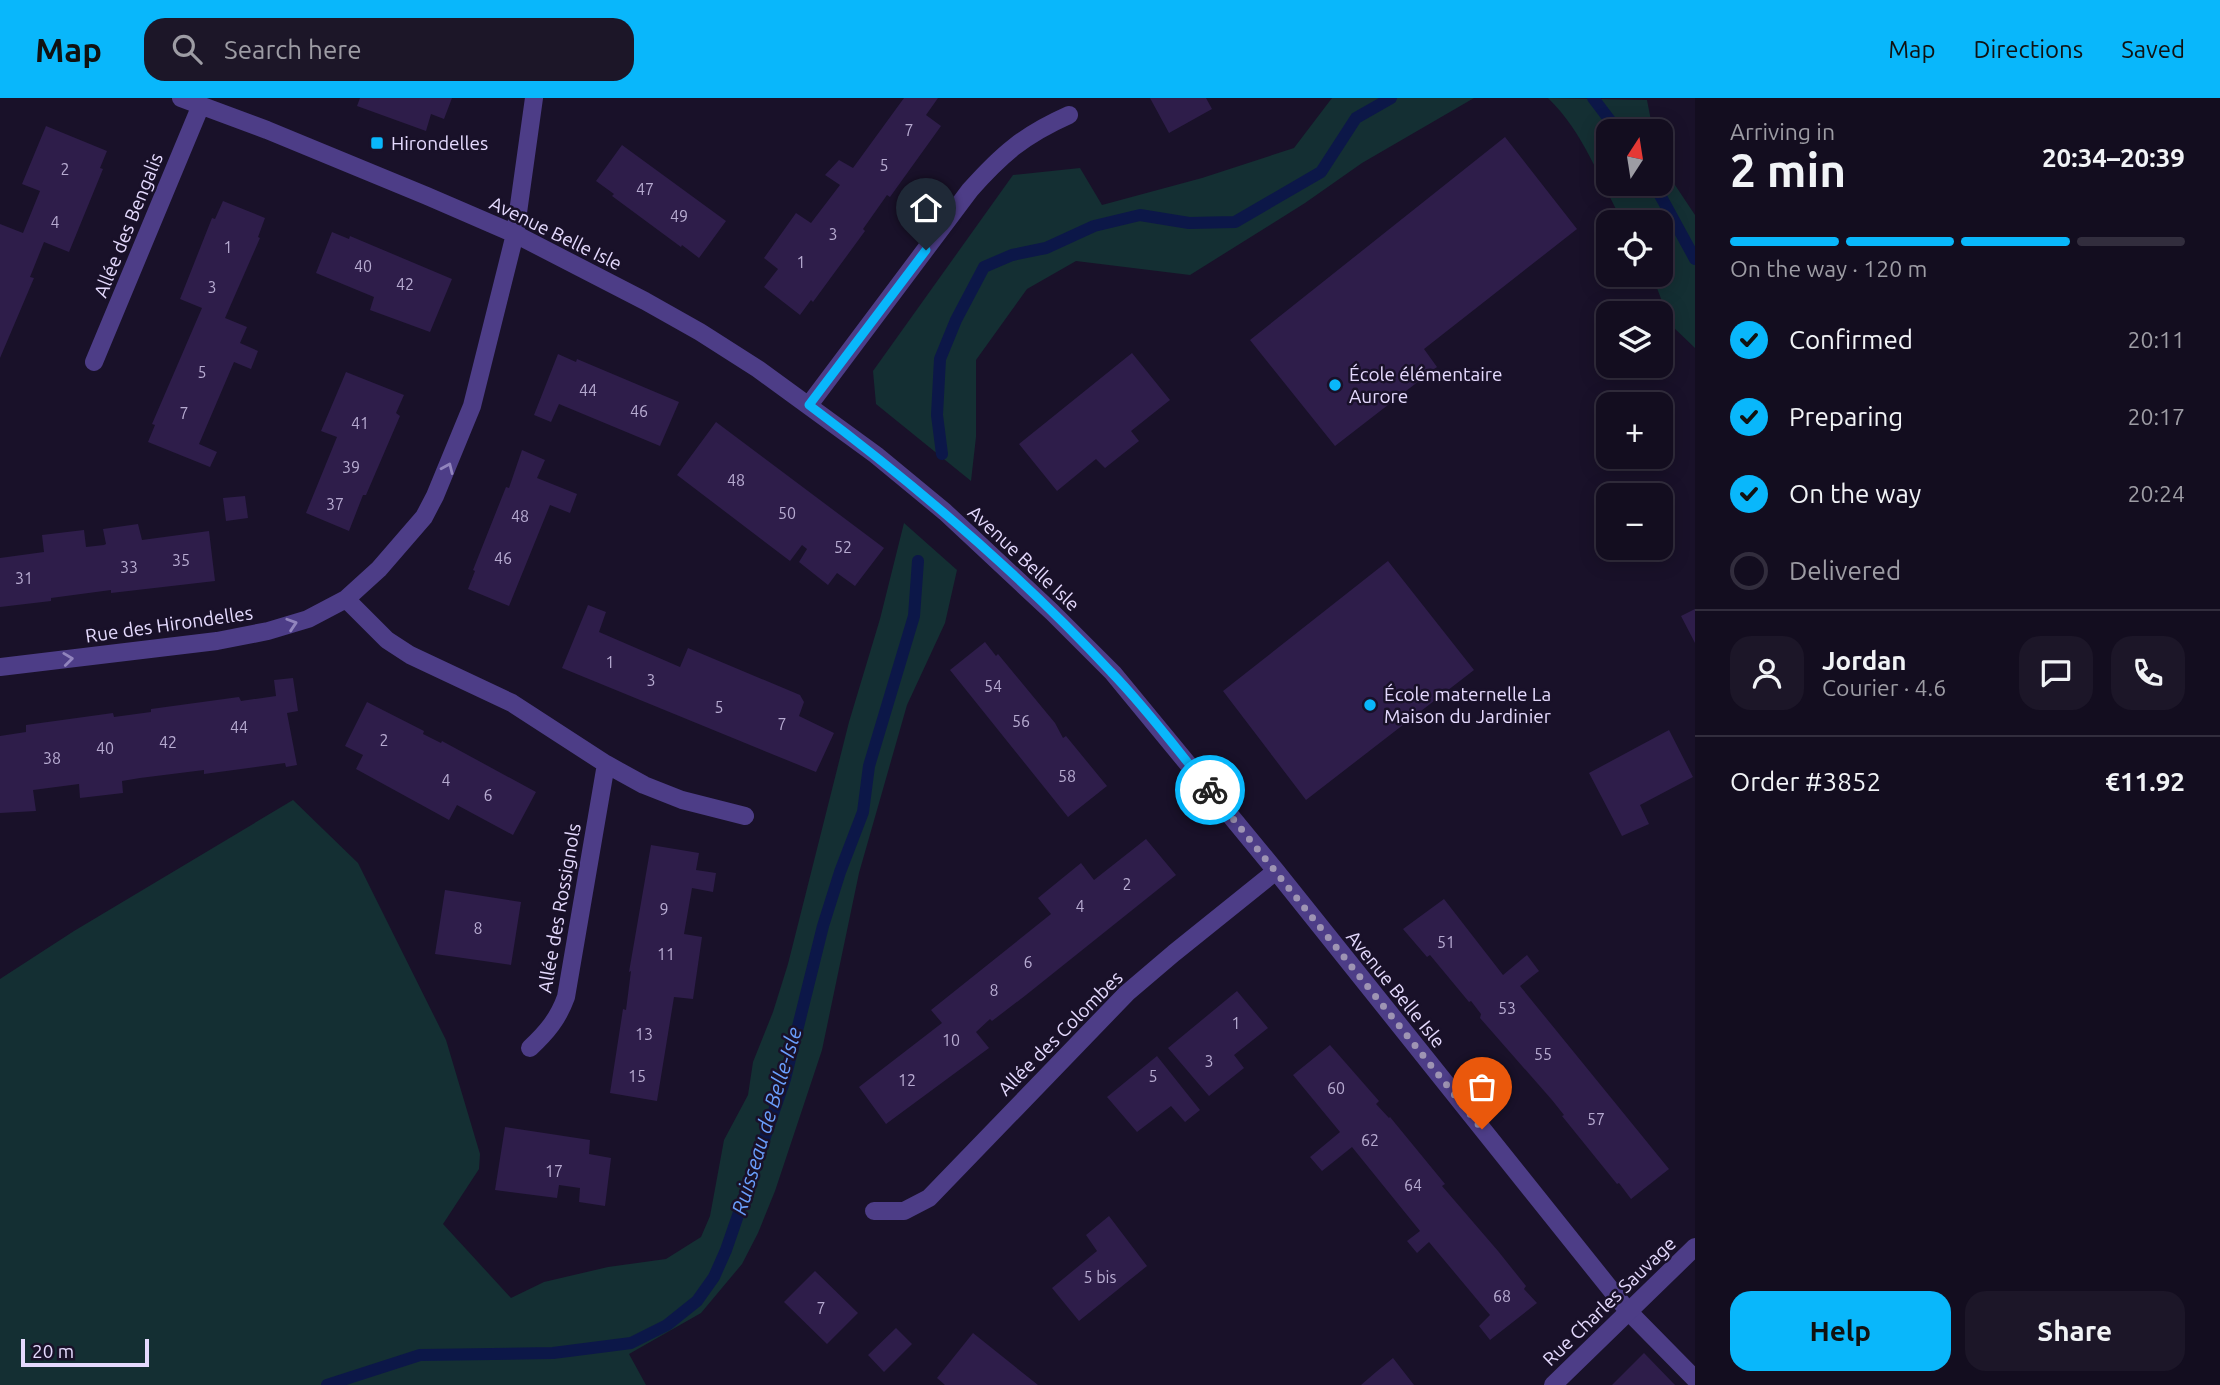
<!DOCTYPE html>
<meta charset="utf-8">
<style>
:root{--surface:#130d1f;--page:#1c1628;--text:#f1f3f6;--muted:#9d9ca4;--line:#322d3d;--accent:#09b7fb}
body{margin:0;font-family:Ubuntu,sans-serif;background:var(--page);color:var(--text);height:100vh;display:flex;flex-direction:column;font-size:26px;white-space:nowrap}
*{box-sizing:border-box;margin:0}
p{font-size:23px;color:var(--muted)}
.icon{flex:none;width:38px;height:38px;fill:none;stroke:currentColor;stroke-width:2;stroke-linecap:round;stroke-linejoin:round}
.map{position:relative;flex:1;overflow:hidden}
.sheet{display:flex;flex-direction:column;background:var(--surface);width:525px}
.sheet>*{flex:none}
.needle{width:46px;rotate:12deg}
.buttons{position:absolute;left:1596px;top:21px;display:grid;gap:14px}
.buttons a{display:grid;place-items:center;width:77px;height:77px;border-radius:14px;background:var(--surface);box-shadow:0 4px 18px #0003,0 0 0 2px var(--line);font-size:35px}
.scale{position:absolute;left:21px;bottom:18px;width:128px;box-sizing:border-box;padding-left:7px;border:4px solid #e5dafe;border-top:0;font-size:19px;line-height:24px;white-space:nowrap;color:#e5dafe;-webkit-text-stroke:5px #191129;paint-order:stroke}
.pin{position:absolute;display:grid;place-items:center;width:60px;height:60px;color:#fff;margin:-72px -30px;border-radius:50% 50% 50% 0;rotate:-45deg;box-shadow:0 0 7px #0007}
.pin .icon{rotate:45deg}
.courier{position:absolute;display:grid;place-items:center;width:70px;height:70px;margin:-35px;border:5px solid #09b7fb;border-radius:50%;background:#fff;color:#222;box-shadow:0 2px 9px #0007}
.overview em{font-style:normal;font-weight:700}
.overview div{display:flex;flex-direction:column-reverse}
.overview{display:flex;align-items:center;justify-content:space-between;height:119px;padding:0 35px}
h1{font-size:46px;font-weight:700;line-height:52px}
.bar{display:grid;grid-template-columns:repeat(4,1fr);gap:10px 7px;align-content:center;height:84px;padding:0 35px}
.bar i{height:9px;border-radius:5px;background:var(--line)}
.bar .current{background:var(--accent)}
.bar p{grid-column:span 4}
.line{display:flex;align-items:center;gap:18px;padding:0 35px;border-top:2px solid var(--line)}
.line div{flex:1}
.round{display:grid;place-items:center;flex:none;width:74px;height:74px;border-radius:21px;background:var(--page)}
ol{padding:0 35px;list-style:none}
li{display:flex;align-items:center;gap:21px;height:77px}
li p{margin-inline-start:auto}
li .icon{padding:7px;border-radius:50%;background:var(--accent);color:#111;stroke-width:4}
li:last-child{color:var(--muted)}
li i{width:38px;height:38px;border:4px solid var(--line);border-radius:50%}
.button{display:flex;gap:14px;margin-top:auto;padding:14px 35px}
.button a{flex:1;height:80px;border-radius:21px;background:var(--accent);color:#111;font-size:28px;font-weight:700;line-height:80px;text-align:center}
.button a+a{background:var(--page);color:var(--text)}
header{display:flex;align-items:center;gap:42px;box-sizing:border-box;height:98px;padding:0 35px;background:var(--accent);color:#111}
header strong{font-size:33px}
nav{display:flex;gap:38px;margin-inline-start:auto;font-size:24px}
.search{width:490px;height:63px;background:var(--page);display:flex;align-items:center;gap:18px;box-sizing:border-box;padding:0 24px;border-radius:21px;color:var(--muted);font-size:26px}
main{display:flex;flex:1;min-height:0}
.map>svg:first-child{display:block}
.green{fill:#142f33}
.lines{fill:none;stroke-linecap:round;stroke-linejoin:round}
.stream{stroke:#0c1748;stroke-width:12}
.building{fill:#2e1d4a}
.minor{stroke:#4d3d87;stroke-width:18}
.tertiary{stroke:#4d3d87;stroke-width:18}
.oneway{stroke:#9184bd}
.done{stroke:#9e94b3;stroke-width:7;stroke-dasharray:0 12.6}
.route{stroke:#09b7fb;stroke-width:9}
.poi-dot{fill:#09b7fb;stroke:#191129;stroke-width:2.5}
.labels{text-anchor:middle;stroke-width:5;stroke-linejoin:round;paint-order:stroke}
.number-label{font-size:16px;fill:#b7abd1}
.poi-label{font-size:19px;fill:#e5dafe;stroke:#191129;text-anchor:start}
.street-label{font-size:19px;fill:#e5dafe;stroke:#191129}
.water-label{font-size:21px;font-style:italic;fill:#6a9efd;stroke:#191129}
</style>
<header>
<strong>Map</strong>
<div class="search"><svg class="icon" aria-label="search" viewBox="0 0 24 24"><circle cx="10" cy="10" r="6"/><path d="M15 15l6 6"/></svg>Search here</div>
<nav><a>Map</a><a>Directions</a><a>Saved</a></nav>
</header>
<main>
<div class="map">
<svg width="1695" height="1287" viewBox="0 0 1695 1287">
<rect width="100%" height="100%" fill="#191129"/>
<!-- green -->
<path class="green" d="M 1332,0 L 1474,0 L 1362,65 L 1305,105 L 1190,177 L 1076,163 L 1027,191 L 976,262 L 976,339 L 971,383 L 876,306 L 873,273 L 1013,77 L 1080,70 L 1102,107 L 1202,80 L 1294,50 Z
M 1548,0 L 1647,2 L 1653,33 L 1608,33 L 1608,86 L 1661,86 L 1661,66 L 1695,117 L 1695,250 L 1671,227 L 1652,177 L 1661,177 L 1661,124 L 1623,124 C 1599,81 1584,35 1548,0 Z
M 904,425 L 957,472 L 945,525 L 907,607 L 859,775 L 822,952 L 775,1093 L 758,1135 L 742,1166 L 701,1215 L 629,1256 L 646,1287 L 0,1287 L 0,881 L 74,833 L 293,702 L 358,765 L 446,942 L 480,1056 L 479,1071 L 443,1126 L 511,1200 L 544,1184 L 608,1169 L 666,1161 L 701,1139 L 710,1118 L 724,1042 L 748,997 L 753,964 L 773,914 L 788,866 L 849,624 L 880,521 Z"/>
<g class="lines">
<!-- stream -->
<path class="stream" d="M 1593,0 L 1618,33
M 1654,86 L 1695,161
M 942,356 L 937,317 L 940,261 L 956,222 L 984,169 L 1012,157 L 1046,150 L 1094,128 L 1140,117 L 1189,125 L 1235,124 L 1321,74 L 1356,20 L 1391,0
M 327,1287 L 420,1257 L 553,1255 L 631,1245 L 667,1227 L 697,1203 L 714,1179 L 726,1152 L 785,981 L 823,828 L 840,774 L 863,714 L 869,668 L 914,518 L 918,463"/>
</g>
<!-- building -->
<path class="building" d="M 360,0 L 452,0 L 444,21 L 431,16 L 426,33 L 357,8 Z
M 904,0 L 938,0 L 926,17 L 941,28 L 890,99 L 887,97 L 863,131 L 865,133 L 813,204 L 811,202 L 800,217 L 764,189 L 778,171 L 764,160 L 796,115 L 811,125 L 840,87 L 825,77 L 839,62 L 853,70 Z
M 1150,0 L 1206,0 L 1212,11 L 1169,35 Z
M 46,28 L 107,53 L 100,70 L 103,71 L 69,154 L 44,144 L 30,179 L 34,180 L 0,260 L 0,126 L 23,135 L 40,93 L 22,86 Z
M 1505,39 L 1577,131 L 1424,251 L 1437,269 L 1335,348 L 1250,242 Z
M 622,47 L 726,123 L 699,160 L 682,147 L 681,149 L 612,98 L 614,96 L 596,83 Z
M 223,103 L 265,120 L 258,139 L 260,140 L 225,220 L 247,229 L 240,245 L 258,253 L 251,271 L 234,264 L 199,346 L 217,354 L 210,369 L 148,344 L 155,327 L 152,326 L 202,210 L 180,201 L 212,120 L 215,121 Z
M 332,134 L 349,141 L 350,138 L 452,181 L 430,234 L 370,212 L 374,199 L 316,175 Z
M 1132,255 L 1170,302 L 1131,333 L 1139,343 L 1105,370 L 1096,361 L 1057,393 L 1019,346 Z
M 558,256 L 576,264 L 577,261 L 679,304 L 660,348 L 559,306 L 551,324 L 534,317 Z
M 346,274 L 404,297 L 396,315 L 400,318 L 366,397 L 363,397 L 349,433 L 306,415 L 337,339 L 321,333 Z
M 716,324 L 884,450 L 855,488 L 837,475 L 828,487 L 799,464 L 807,451 L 802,447 L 790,463 L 677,377 Z
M 522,352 L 545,362 L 537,380 L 577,396 L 570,415 L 550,407 L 509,508 L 468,491 L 475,473 L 473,472 L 506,389 L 509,390 Z
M 245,398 L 248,420 L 226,423 L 223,400 Z
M 138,426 L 142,442 L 209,433 L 215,483 L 111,495 L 111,492 L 51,500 L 51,503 L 0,509 L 0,460 L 44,454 L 42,437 L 84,432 L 86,449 L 104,447 L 106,446 L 103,431 Z
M 1388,463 L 1474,572 L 1306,702 L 1223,593 Z
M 588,507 L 606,514 L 599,534 L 680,569 L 688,550 L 800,597 L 804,604 L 799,618 L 834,635 L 816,674 L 562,570 Z
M 1695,511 L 1695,545 L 1681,518 Z
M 985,544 L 996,558 L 998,556 L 1055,625 L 1063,640 L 1066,638 L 1107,688 L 1068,719 L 950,572 Z
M 293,580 L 298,613 L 287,615 L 297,667 L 286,669 L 285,665 L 204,676 L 204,672 L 140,680 L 122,683 L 123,695 L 80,700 L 79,686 L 33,692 L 36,713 L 0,715 L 0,638 L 26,634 L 26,627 L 113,615 L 114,619 L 151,614 L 151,611 L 239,599 L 241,603 L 276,598 L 274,582 Z
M 367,604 L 424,633 L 423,636 L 441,645 L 442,643 L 536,694 L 513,737 L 457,707 L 449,722 L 356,671 L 363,657 L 345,648 Z
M 1669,632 L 1693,679 L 1640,707 L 1649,726 L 1622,738 L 1589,675 Z
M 1146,741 L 1176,777 L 1026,897 L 992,923 L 990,921 L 976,934 L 989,950 L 886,1026 L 859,989 L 942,925 L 931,912 L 1051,816 L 1038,800 L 1081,765 L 1094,782 Z
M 651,747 L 699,755 L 696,772 L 716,775 L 713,794 L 692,790 L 684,836 L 702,839 L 693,901 L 674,899 L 657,1003 L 610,995 L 623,911 L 626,912 L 631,873 L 629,874 Z
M 445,792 L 521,804 L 511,867 L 435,856 Z
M 1444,801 L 1503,877 L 1527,857 L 1539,873 L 1520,888 L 1669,1071 L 1631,1101 L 1619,1085 L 1617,1086 L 1562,1018 L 1564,1017 L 1552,1002 L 1480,920 L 1481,916 L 1471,903 L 1469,904 L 1430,857 L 1427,859 L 1403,831 Z
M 1237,893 L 1268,930 L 1234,957 L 1244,970 L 1209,998 L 1168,950 Z
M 1330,947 L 1379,1003 L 1376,1006 L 1389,1020 L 1390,1019 L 1445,1086 L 1442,1088 L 1498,1153 L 1526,1188 L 1524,1191 L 1537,1205 L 1490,1242 L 1479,1228 L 1490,1217 L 1429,1144 L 1417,1155 L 1407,1143 L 1420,1133 L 1352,1049 L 1322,1073 L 1310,1059 L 1340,1034 L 1293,977 Z
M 1157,958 L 1200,1012 L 1185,1024 L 1171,1008 L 1137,1034 L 1107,999 Z
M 505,1029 L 590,1042 L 589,1056 L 611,1060 L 605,1108 L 579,1104 L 580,1090 L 559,1087 L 557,1100 L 495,1092 Z
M 1109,1118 L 1147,1168 L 1079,1223 L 1052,1190 L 1097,1153 L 1086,1137 Z
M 815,1173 L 858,1215 L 827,1246 L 784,1204 Z
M 896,1230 L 912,1246 L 884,1274 L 868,1257 Z
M 973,1235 L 1038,1287 L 945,1287 L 937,1280 Z
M 1644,1255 L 1675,1287 L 1612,1287 Z
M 1393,1260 L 1414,1287 L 1361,1287 L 1376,1274 Z"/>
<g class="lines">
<!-- minor -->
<path class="minor" d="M 181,0 L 267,32 L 427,98 L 515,136 L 645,203 L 700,234 L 758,271 L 876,357 L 945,414 L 1052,514 L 1113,575 L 1276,773 L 1628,1213 L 1695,1281
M 94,264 L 201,7
M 809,307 L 970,92 C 1002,56 1024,37 1069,17
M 346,501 L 387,542 L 410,557 L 512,605 L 606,666 L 644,687 L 682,702 L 745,718
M 0,569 L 217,543 L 268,533 L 308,521 L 346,501 L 379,471 L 424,419 L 435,398 L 472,308 L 515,136 L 534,0
M 530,950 C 547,934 558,921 566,899 L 606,666
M 874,1113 L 904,1113 L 929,1100 L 1127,895 L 1174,855 L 1276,773"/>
<!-- tertiary -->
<path class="tertiary" d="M 1553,1287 L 1695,1149"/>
</g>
<!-- one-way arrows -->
<defs><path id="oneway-chevron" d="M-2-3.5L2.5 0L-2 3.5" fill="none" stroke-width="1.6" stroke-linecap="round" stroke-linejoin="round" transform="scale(1.75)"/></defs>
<g class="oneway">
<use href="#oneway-chevron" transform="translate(448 370) rotate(-66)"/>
<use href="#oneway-chevron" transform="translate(292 526) rotate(-18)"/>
<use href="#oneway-chevron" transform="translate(68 561) rotate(-7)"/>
</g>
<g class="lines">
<!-- done -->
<path class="done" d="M 1210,692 L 1482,1031"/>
<!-- route -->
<path class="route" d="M 926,152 L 809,307 C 917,388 1019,475 1111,574 C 1147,611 1178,653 1210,692"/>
</g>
<!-- markers -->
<g class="poi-dot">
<rect x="370" y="38" width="14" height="14" rx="3.5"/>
<circle cx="1335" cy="287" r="7"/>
<circle cx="1370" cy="607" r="7"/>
</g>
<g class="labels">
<!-- number labels -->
<g class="number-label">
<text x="909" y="38">7</text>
<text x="884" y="73">5</text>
<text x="65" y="77">2</text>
<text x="645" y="97">47</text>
<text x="679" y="124">49</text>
<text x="55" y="130">4</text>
<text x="833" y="142">3</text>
<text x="228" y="155">1</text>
<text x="801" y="170">1</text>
<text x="363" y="174">40</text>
<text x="405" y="192">42</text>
<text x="212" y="195">3</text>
<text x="202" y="280">5</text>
<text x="588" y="298">44</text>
<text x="639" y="319">46</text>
<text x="184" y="321">7</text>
<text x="360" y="331">41</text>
<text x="351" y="375">39</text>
<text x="736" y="388">48</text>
<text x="335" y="412">37</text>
<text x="787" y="421">50</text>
<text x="520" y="424">48</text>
<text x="843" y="455">52</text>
<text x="503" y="466">46</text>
<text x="181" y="468">35</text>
<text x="129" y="475">33</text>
<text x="24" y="486">31</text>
<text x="610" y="570">1</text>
<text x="651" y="588">3</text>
<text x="993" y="594">54</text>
<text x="719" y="615">5</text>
<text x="1021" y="629">56</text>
<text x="782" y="632">7</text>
<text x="239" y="635">44</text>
<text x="384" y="648">2</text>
<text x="168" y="650">42</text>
<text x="105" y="656">40</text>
<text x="52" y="666">38</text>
<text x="1067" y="684">58</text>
<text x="446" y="688">4</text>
<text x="488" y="703">6</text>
<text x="1127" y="792">2</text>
<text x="1080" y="814">4</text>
<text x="664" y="817">9</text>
<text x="478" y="836">8</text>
<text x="1446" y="850">51</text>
<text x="666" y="862">11</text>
<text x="1028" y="870">6</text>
<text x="994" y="898">8</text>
<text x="1507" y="916">53</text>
<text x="1236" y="931">1</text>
<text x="644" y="942">13</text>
<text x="951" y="948">10</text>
<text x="1543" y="962">55</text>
<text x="1209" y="969">3</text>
<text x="637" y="984">15</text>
<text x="1153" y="984">5</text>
<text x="907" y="988">12</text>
<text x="1336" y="996">60</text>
<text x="1596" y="1027">57</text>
<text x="1370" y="1048">62</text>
<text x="554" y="1079">17</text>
<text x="1413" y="1093">64</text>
<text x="1100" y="1185">5 bis</text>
<text x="1502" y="1204">68</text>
<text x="821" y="1216">7</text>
</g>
<!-- poi labels -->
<g class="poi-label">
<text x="391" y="52">Hirondelles</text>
<text x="1349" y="283">École élémentaire<tspan x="1349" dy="22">Aurore</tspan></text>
<text x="1384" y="603">École maternelle La<tspan x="1384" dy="22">Maison du Jardinier</tspan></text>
</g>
<!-- street labels -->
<g class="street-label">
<text transform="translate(128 127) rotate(-68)" y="7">Allée des Bengalis</text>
<text transform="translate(556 135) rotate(26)" y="7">Avenue Belle Isle</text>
<text transform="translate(1024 460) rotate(43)" y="7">Avenue Belle Isle</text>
<text transform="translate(169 526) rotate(-8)" y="7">Rue des Hirondelles</text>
<text transform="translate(559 810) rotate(-80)" y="7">Allée des Rossignols</text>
<text transform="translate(1396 891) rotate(51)" y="7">Avenue Belle Isle</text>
<text transform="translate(1060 935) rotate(-45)" y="7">Allée des Colombes</text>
<text transform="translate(1609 1203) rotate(-44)" y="7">Rue Charles Sauvage</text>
</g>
<!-- water labels -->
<g class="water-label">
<text transform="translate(767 1023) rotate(-73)" y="7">Ruisseau de Belle-Isle</text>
</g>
</g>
</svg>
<div class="buttons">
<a><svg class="needle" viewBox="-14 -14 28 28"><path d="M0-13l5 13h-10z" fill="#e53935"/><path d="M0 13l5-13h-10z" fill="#9d9ca4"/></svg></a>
<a><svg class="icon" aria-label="locate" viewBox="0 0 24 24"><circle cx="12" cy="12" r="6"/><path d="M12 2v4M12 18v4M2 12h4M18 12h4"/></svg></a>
<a><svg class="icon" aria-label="layers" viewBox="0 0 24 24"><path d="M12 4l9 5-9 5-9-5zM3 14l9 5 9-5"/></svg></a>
<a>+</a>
<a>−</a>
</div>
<div class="scale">20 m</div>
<div class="pin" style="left:1482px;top:1031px;background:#ea580c"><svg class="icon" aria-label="bag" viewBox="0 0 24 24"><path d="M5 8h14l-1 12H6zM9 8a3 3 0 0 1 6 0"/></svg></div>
<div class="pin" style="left:926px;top:152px;background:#1f2937"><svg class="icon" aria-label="home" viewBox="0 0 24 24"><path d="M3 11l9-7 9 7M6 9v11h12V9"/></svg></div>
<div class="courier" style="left:1210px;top:692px"><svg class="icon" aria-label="bike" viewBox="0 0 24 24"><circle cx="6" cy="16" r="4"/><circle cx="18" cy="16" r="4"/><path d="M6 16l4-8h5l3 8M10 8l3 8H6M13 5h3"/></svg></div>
</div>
<section class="sheet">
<div class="overview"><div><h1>2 min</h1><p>Arriving in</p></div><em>20:34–20:39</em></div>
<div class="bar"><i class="current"></i><i class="current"></i><i class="current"></i><i></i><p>On the way · 120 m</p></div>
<ol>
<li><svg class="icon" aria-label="check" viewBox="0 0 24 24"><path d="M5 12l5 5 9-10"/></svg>Confirmed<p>20:11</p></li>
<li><svg class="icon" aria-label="check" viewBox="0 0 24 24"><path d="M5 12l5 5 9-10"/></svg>Preparing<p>20:17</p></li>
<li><svg class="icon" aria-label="check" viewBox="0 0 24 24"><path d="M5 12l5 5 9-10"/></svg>On the way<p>20:24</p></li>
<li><i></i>Delivered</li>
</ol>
<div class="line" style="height:126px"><a class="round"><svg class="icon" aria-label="person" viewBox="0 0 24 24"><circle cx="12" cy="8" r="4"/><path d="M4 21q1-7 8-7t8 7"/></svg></a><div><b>Jordan</b><p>Courier · 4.6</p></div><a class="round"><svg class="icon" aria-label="chat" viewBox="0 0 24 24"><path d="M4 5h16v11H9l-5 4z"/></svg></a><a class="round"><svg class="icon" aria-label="phone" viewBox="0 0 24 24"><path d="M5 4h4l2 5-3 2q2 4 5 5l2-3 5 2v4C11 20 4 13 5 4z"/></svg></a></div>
<div class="line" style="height:91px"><div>Order #3852</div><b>€11.92</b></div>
<div class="button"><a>Help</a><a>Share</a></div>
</section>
</main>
